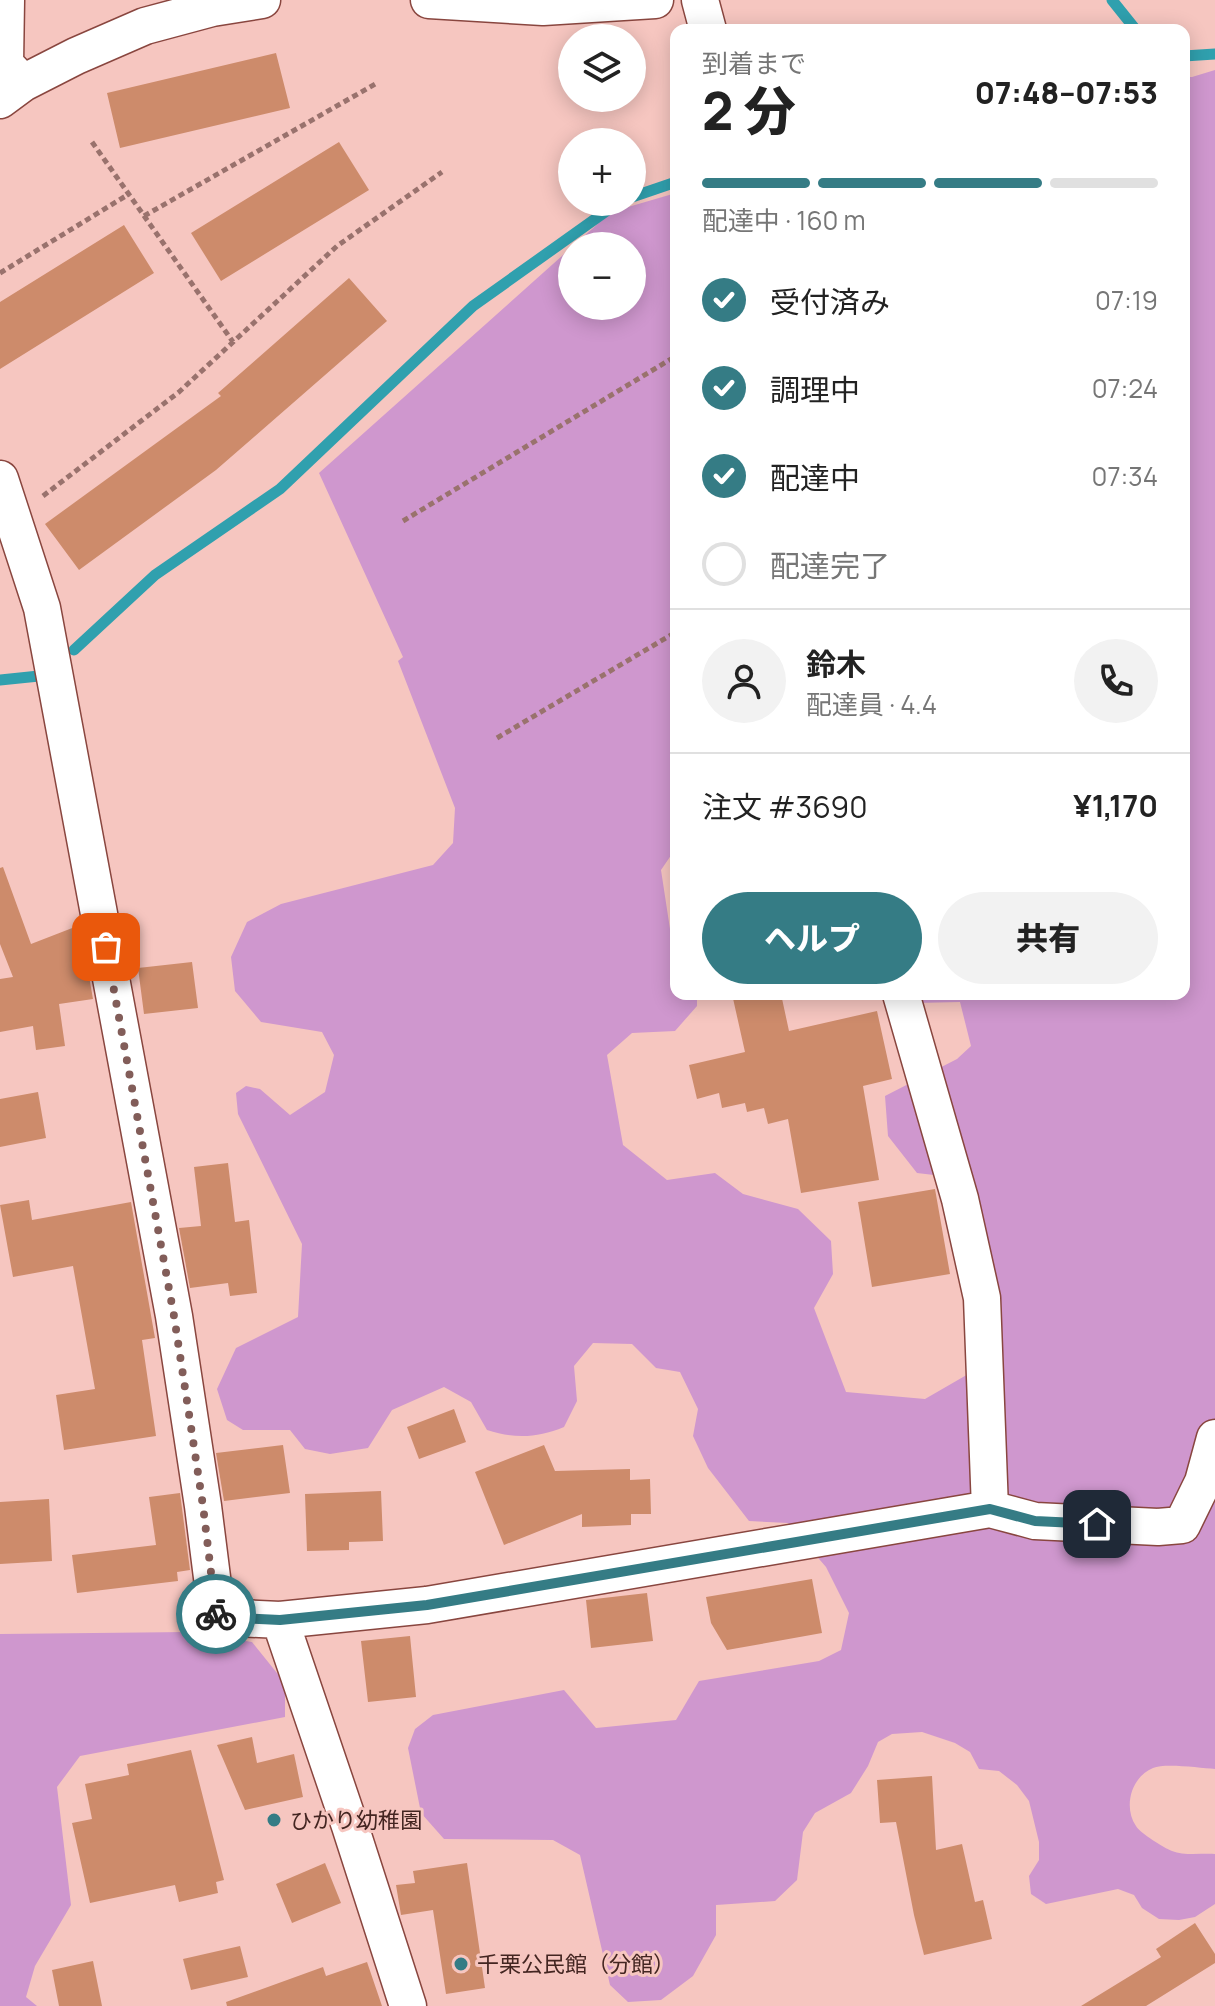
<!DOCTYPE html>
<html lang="ja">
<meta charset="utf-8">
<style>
:root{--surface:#fff;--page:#f2f2f2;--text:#222;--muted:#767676;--line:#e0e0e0;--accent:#357c85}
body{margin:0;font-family:Manrope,"Noto Sans JP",sans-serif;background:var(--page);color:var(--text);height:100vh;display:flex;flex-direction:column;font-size:30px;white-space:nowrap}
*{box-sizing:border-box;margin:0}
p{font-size:26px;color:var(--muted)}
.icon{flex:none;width:44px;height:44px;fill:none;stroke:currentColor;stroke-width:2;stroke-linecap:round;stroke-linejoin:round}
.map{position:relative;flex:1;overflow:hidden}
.panel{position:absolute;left:670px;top:24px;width:520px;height:976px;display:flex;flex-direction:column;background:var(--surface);border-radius:16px;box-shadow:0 4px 20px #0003}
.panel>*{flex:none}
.buttons{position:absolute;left:558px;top:24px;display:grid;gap:16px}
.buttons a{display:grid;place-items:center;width:88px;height:88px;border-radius:50%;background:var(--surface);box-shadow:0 4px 20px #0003;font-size:40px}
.pin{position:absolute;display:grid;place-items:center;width:68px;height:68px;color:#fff;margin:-34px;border-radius:16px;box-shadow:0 4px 12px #0006}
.courier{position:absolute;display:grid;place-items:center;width:80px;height:80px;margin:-40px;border:6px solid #357c85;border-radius:50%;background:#fff;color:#222;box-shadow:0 2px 10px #0007}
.headline em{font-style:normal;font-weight:800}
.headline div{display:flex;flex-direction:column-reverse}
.headline{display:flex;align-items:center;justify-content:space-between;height:136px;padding:0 32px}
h1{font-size:52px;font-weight:800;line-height:60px}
.bar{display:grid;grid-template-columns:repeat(4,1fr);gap:12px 8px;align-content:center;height:96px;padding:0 32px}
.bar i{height:10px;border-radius:6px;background:var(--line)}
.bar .current{background:var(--accent)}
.bar p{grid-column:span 4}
.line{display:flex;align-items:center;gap:20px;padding:0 32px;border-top:2px solid var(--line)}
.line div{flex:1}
.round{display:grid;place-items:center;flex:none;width:84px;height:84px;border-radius:42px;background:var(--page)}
ol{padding:0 32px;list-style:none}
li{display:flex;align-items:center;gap:24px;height:88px}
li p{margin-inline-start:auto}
li .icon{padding:8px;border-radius:50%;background:var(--accent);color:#fff;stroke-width:4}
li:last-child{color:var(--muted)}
li i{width:44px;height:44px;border:4px solid var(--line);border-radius:50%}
.action{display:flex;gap:16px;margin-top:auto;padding:16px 32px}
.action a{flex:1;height:92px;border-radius:48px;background:var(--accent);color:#fff;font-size:32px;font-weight:800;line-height:92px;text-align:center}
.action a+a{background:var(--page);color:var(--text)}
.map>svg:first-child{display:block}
.green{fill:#cf97ce}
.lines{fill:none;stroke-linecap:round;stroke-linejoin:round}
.stream{stroke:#30a0ae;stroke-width:11}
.building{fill:#cd8b6b}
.minor-casing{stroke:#89463f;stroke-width:39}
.path{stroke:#99726d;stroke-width:5;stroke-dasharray:6 4;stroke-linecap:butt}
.minor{stroke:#fff;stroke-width:36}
.done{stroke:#825d59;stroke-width:8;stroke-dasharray:0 14.4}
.route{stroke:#357c85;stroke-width:10}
.poi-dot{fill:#357c85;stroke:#f6c6c0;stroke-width:3}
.labels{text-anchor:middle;stroke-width:6;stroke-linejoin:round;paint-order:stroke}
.poi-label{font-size:22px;fill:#432521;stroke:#f6c6c0;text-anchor:start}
</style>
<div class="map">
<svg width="1215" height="2006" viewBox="0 0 1215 2006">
<rect width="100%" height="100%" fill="#f6c6c0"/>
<!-- green -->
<path class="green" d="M 1215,70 L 1215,1769 C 1200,1768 1165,1763 1153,1768 C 1131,1777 1123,1807 1136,1826 C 1140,1833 1164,1848 1172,1851 C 1184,1856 1202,1853 1215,1854 L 1215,1904 L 1195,1917 L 1179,1920 L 1159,1919 L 1142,1908 L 1134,1895 L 1118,1889 L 1046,1904 L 1031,1894 L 1029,1876 L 1039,1860 L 1039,1842 L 1029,1801 L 1017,1785 L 999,1771 L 979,1769 L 970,1752 L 955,1743 L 922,1732 L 892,1734 L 878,1742 L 868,1766 L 851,1793 L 815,1813 L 803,1832 L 797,1880 L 775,1901 L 716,1905 L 716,1935 L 693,1976 L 661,2000 L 628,2002 L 610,1985 L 580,1855 L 553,1840 L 444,1839 L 421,1813 L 408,1748 L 415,1729 L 433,1715 L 564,1690 L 596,1728 L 676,1720 L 699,1681 L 819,1661 L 841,1650 L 849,1613 L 826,1567 L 788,1523 L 749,1521 L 708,1468 L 693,1436 L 698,1409 L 680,1372 L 656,1368 L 632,1344 L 593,1343 L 574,1366 L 577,1401 L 564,1427 C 537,1438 515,1439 487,1430 L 471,1402 L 444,1387 L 392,1410 L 368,1448 L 330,1454 L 305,1449 L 290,1430 L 243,1430 L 227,1420 L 217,1389 L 236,1348 L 298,1317 L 302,1244 L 238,1114 L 236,1093 L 246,1086 L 260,1089 L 290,1115 L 325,1092 L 334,1055 L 322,1032 L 261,1022 L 235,991 L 231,957 L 247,922 L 281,904 L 433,865 L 453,843 L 455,808 L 398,661 L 403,657 L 319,473 L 572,247 L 572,306 L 632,306 L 632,246 L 573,246 L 611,212 L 676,193 L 676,848 L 661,870 L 670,929 L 676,937 L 676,994 L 697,994 L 697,1006 L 675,1031 L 632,1033 L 607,1055 L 623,1145 L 667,1180 L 715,1173 L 743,1194 L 798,1209 L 831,1241 L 833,1274 L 814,1308 L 846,1392 L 925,1399 L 970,1373 L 1001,1309 L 968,1179 L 917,1173 L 888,1136 L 885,1096 L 957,1059 L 971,1046 L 960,1002 L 915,1003 L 913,994 L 1184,994 L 1184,77 L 1192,77 Z
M 188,1632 L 252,1642 L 285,1683 L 285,1717 L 80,1756 L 57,1787 L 71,1905 L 35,1966 L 26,1997 L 37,2006 L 0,2006 L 0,1634 Z"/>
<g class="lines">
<!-- stream -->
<path class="stream" d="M 1112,0 L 1136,30
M 1184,56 L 1215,54
M 632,197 L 676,182
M 74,650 L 155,575 L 280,489 L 473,306 L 619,202
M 0,680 L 39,676"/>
</g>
<!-- building -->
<path class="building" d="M 276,53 L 290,108 L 120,148 L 107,93 Z
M 339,142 L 369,190 L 221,281 L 191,233 Z
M 124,225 L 154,273 L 0,369 L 0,302 Z
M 349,278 L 387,321 L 216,470 L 79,570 L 45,524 L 221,396 L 218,393 Z
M 3,867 L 31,944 L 80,925 L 93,999 L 59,1004 L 65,1046 L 36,1050 L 33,1026 L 0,1032 L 0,979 L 13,977 L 0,944 L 0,868 Z
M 192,962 L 198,1008 L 144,1014 L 138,968 Z
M 732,994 L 781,994 L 789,1031 L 877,1011 L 892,1079 L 863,1086 L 879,1180 L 801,1193 L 788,1119 L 768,1124 L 764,1108 L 747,1112 L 745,1103 L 722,1108 L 719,1093 L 697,1099 L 689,1065 L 745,1052 Z
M 38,1092 L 46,1138 L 0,1147 L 0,1099 Z
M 228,1163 L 235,1222 L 249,1220 L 257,1293 L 230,1296 L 228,1283 L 190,1288 L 179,1228 L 201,1226 L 194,1167 Z
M 935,1189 L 950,1274 L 872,1287 L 858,1202 Z
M 29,1200 L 32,1220 L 131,1202 L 155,1338 L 142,1340 L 156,1436 L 64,1450 L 56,1395 L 95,1389 L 73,1266 L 13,1277 L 0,1205 Z
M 454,1409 L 466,1442 L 419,1459 L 407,1427 Z
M 283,1445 L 290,1493 L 224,1501 L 216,1453 Z
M 544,1445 L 555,1471 L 630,1469 L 630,1480 L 650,1479 L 651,1514 L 631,1514 L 631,1525 L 582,1527 L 582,1514 L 504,1545 L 475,1472 Z
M 381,1491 L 383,1541 L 349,1542 L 349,1550 L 307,1551 L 305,1494 Z
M 180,1493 L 190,1570 L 177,1572 L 178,1581 L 77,1593 L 72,1555 L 156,1545 L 149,1497 Z
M 49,1499 L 52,1561 L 0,1564 L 0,1502 Z
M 812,1579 L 822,1633 L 727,1650 L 711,1623 L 706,1597 Z
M 647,1593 L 653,1641 L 591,1648 L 586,1600 Z
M 410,1636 L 416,1697 L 368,1702 L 361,1641 Z
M 252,1737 L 257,1763 L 294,1754 L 303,1797 L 245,1810 L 217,1745 Z
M 191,1750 L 224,1880 L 216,1882 L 218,1893 L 179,1902 L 175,1885 L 90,1903 L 72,1823 L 92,1819 L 85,1784 L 129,1775 L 127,1764 Z
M 932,1776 L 936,1850 L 962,1844 L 975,1902 L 983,1900 L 992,1939 L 924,1955 L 914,1915 L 896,1822 L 880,1823 L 877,1780 Z
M 325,1863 L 341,1903 L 292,1923 L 276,1884 Z
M 467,1863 L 485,1988 L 446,1994 L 433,1910 L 401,1915 L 396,1885 L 415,1883 L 413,1871 Z
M 1195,1923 L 1215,1954 L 1215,1963 L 1146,2006 L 1081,2006 L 1161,1957 L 1156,1949 Z
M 240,1946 L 248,1977 L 191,1990 L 183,1959 Z
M 93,1961 L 102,2006 L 59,2006 L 52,1970 Z
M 367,1962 L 382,2006 L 227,2006 L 226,2002 L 323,1967 L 326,1976 Z"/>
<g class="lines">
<defs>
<path id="minor" d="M 6,0 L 5,64 L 23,83
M 429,0 L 543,7 L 655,0
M 700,0 L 708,30
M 0,100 L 23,83 L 76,56 L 145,26 L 212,8 L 262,0
M 0,479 L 42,608 L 174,1316 L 203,1506 L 217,1617 L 280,1620 L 427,1605 L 990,1509 L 982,1298 L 960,1199 L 901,994
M 990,1509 L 1035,1521 L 1158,1527 L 1182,1525 L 1203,1482 L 1215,1438
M 280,1620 L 350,1826 L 408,2006"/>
</defs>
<!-- minor casing -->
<use href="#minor" class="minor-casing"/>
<!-- path -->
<path class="path" d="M 92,142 L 233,342
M 144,216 L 377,83
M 0,273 L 129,194
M 43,496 L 179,392 L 337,246 L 442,172
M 403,521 L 676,356
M 497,738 L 676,632"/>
<!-- minor -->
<use href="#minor" class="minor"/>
</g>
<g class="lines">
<!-- done -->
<path class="done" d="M 106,947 L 174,1316 L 203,1506 L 216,1614"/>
<!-- route -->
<path class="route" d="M 216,1614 L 217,1617 L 280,1620 L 427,1605 L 990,1509 L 1035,1521 L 1097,1524"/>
</g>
<!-- markers -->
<g class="poi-dot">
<circle cx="274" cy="1820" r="8"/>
<circle cx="461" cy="1964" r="8"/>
</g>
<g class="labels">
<!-- poi labels -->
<g class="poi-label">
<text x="290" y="1828">ひかり幼稚園</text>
<text x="477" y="1972">千栗公民館（分館）</text>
</g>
</g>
</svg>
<div class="buttons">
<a><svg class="icon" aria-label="layers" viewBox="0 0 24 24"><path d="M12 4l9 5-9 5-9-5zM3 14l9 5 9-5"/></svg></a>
<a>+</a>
<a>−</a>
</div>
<div class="pin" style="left:106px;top:947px;background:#ea580c"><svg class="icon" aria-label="bag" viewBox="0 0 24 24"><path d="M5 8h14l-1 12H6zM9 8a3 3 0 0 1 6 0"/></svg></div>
<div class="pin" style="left:1097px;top:1524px;background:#1f2937"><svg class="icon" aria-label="home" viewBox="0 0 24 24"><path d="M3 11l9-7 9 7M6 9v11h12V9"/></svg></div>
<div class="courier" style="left:216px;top:1614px"><svg class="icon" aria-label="bike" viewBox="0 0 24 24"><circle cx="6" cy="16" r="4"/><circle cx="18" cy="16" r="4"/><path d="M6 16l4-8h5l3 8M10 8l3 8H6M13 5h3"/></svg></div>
<section class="panel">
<div class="headline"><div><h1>2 分</h1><p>到着まで</p></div><em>07:48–07:53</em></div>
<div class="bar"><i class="current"></i><i class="current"></i><i class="current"></i><i></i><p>配達中 · 160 m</p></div>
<ol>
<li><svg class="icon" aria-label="check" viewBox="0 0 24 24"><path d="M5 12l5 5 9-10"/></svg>受付済み<p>07:19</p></li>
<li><svg class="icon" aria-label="check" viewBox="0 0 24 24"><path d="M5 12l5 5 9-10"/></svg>調理中<p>07:24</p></li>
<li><svg class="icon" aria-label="check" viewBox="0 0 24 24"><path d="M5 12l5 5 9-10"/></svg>配達中<p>07:34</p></li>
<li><i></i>配達完了</li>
</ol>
<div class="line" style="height:144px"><a class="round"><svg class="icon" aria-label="person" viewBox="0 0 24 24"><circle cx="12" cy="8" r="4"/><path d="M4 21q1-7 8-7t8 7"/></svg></a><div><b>鈴木</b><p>配達員 · 4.4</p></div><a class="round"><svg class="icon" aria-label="phone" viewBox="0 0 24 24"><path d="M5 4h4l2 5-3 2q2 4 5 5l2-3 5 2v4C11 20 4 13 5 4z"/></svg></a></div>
<div class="line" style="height:104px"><div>注文 #3690</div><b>¥1,170</b></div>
<div class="action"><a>ヘルプ</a><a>共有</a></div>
</section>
</div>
